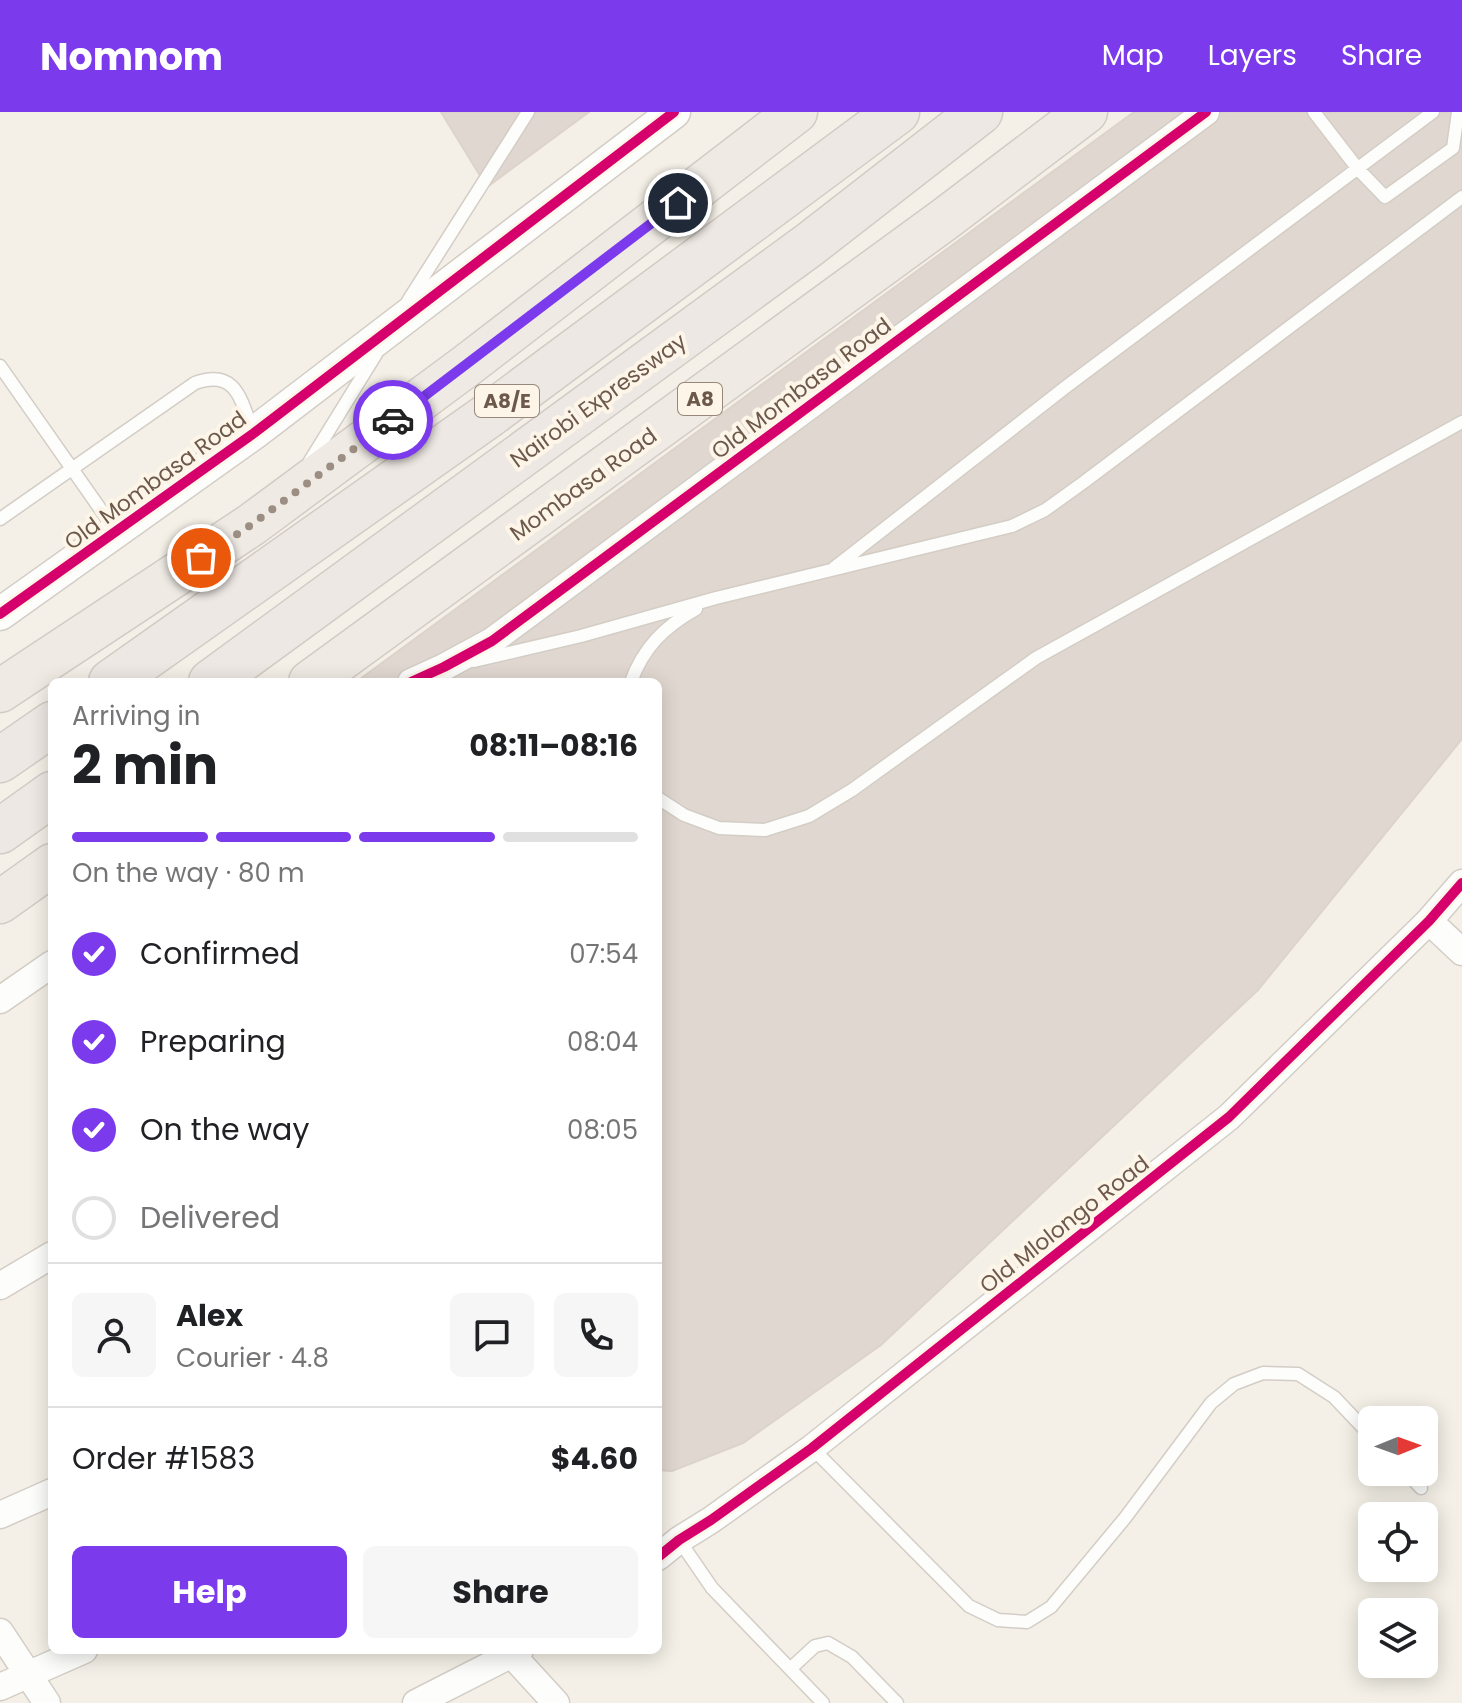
<!DOCTYPE html>
<meta charset="utf-8">
<style>
:root{--surface:#fff;--page:#f6f6f6;--text:#202124;--muted:#757577;--line:#e0e0e0;--accent:#7c3aed}
body{margin:0;font-family:Poppins,sans-serif;background:var(--page);color:var(--text);height:100vh;display:flex;flex-direction:column;font-size:30px;white-space:nowrap}
*{box-sizing:border-box;margin:0}
p{font-size:26px;color:var(--muted)}
.icon{flex:none;width:44px;height:44px;fill:none;stroke:currentColor;stroke-width:2;stroke-linecap:round;stroke-linejoin:round}
.map{position:relative;flex:1;overflow:hidden}
.side{position:absolute;left:48px;top:566px;width:614px;height:976px;display:flex;flex-direction:column;background:var(--surface);border-radius:12px;box-shadow:0 4px 20px #0003}
.side>*{flex:none}
.needle{width:52px;rotate:89deg}
.fabs{position:absolute;left:1358px;top:1294px;display:grid;gap:16px}
.fabs a{display:grid;place-items:center;width:80px;height:80px;border-radius:12px;background:var(--surface);box-shadow:0 4px 20px #0003;font-size:40px}
.pin{position:absolute;display:grid;place-items:center;width:68px;height:68px;color:#fff;margin:-34px;border:4px solid #fff;border-radius:50%;box-shadow:0 2px 8px #0007}
.courier{position:absolute;display:grid;place-items:center;width:80px;height:80px;margin:-40px;border:6px solid #7c3aed;border-radius:50%;background:#fff;color:#222;box-shadow:0 2px 10px #0007}
.overview em{font-style:normal;font-weight:700}
.overview div{display:flex;flex-direction:column-reverse}
.overview{display:flex;align-items:center;justify-content:space-between;height:136px;padding:0 24px}
h1{font-size:52px;font-weight:700;line-height:60px}
.bar{display:grid;grid-template-columns:repeat(4,1fr);gap:12px 8px;align-content:center;height:96px;padding:0 24px}
.bar i{height:10px;border-radius:6px;background:var(--line)}
.bar .selected{background:var(--accent)}
.bar p{grid-column:span 4}
.line{display:flex;align-items:center;gap:20px;padding:0 24px;border-top:2px solid var(--line)}
.line div{flex:1}
.round{display:grid;place-items:center;flex:none;width:84px;height:84px;border-radius:12px;background:var(--page)}
ol{padding:0 24px;list-style:none}
li{display:flex;align-items:center;gap:24px;height:88px}
li p{margin-inline-start:auto}
li .icon{padding:8px;border-radius:50%;background:var(--accent);color:#fff;stroke-width:4}
li:last-child{color:var(--muted)}
li i{width:44px;height:44px;border:4px solid var(--line);border-radius:50%}
.cta{display:flex;gap:16px;margin-top:auto;padding:16px 24px}
.cta a{flex:1;height:92px;border-radius:12px;background:var(--accent);color:#fff;font-size:32px;font-weight:700;line-height:92px;text-align:center}
.cta a+a{background:var(--page);color:var(--text)}
header{display:flex;align-items:center;gap:48px;box-sizing:border-box;height:112px;padding:0 40px;background:var(--accent);color:#fff}
header strong{font-size:38px}
nav{display:flex;gap:44px;margin-inline-start:auto;font-size:28px}
.map>svg:first-child{display:block}
.building{fill:#e0d8d0;stroke:#dcd3ca;stroke-width:2}
.lines{fill:none;stroke-linecap:round;stroke-linejoin:round}
.service-casing{stroke:#d3cdc6;stroke-width:15}
.minor-casing{stroke:#d3cdc6;stroke-width:29}
.tertiary-casing{stroke:#d3cdc6;stroke-width:35}
.trunk-casing{stroke:#d3cbc5;stroke-width:45}
.motorway-casing{stroke:#d3cbc5;stroke-width:47}
.service{stroke:#fdfdfb;stroke-width:12}
.minor{stroke:#fdfdfb;stroke-width:26}
.tertiary{stroke:#fdfdfb;stroke-width:32}
.trunk{stroke:#efeae4;stroke-width:42}
.motorway{stroke:#eee8e4;stroke-width:44}
.cycleway-casing{stroke:#fcf5e8;stroke-width:15}
.cycleway{stroke:#d6006c;stroke-width:10}
.done{stroke:#9c8e82;stroke-width:8;stroke-dasharray:0 14.4}
.route{stroke:#7c3aed;stroke-width:10}
.labels{text-anchor:middle;stroke-width:8;stroke-linejoin:round;paint-order:stroke}
.shield{fill:#fcf5e8;stroke:#98887b;stroke-width:2}
.shield-label{font-size:20px;font-weight:bold;fill:#6d594c}
.street-label{font-size:22px;fill:#6d594c;stroke:#fcf5e8}
</style>
<header>
<strong>Nomnom</strong>
<nav><a>Map</a><a>Layers</a><a>Share</a></nav>
</header>
<div class="map">
<svg width="1462" height="1591" viewBox="0 0 1462 1591">
<rect width="100%" height="100%" fill="#f4f0e7"/>
<!-- building -->
<path class="building" d="M 441,0 L 589,0 L 487,75 Z
M 1134,0 L 1462,0 L 1462,627 L 1258,878 L 881,1233 L 743,1331 L 672,1359 L 658,1358 L 658,570 L 356,570 Z"/>
<g class="lines">
<defs>
<path id="service" d="M 1314,0 L 1358,57 L 1385,85 L 1453,36 L 1458,0
M 408,189 L 528,0
M 0,254 L 115,418
M 310,349 L 376,242
M 0,407 L 195,271 C 237,256 241,289 253,320
M 834,456 L 1067,274 L 1433,0
M 474,549 L 581,524 L 716,486 L 1012,414 L 1045,398 L 1084,370 L 1462,85
M 631,570 C 643,536 664,515 696,497
M 658,686 L 684,703 L 719,716 L 765,718 L 809,704 L 852,678 L 1036,546 L 1462,310
M 812,1336 L 969,1494 L 998,1508 L 1027,1510 L 1051,1495 L 1125,1406 L 1211,1291 L 1234,1272 L 1263,1261 L 1298,1262 L 1334,1285 L 1372,1325
M 1406,1360 L 1421,1376
M 679,1428 L 712,1476 L 823,1591
M 790,1557 L 815,1534 L 828,1531 L 852,1545 L 897,1591"/>
<path id="minor" d="M 411,570 L 444,555 L 492,529 L 1206,0
M 1429,809 L 1462,840
M 0,888 L 52,852
M 0,1174 L 52,1143
M 0,1403 L 52,1380
M 658,1445 L 679,1428 L 711,1408 L 812,1336 L 1229,1005 L 1429,809 L 1462,771
M 0,1520 L 47,1591
M 512,1543 L 556,1591
M 0,1575 L 84,1538
M 416,1591 L 520,1538"/>
<path id="tertiary" d="M 0,502 L 254,321 L 674,0"/>
<path id="trunk" d="M 310,570 L 945,107 L 1086,0
M 0,579 L 251,413 L 466,254 L 796,0
M 0,790 L 52,753"/>
<path id="motorway" d="M 111,570 L 489,303 L 897,0
M 211,570 L 809,133 L 980,0
M 0,648 L 52,612
M 0,719 L 52,682"/>
</defs>
<!-- service casing -->
<use href="#service" class="service-casing"/>
<!-- minor casing -->
<use href="#minor" class="minor-casing"/>
<!-- tertiary casing -->
<use href="#tertiary" class="tertiary-casing"/>
<!-- trunk casing -->
<use href="#trunk" class="trunk-casing"/>
<!-- motorway casing -->
<use href="#motorway" class="motorway-casing"/>
<!-- service -->
<use href="#service" class="service"/>
<!-- minor -->
<use href="#minor" class="minor"/>
<!-- tertiary -->
<use href="#tertiary" class="tertiary"/>
<!-- trunk -->
<use href="#trunk" class="trunk"/>
<!-- motorway -->
<use href="#motorway" class="motorway"/>
<defs>
<path id="cycleway" d="M 0,502 L 254,321 L 674,0
M 411,570 L 444,555 L 492,529 L 1206,0
M 658,1445 L 679,1428 L 711,1408 L 812,1336 L 1229,1005 L 1429,809 L 1462,771"/>
</defs>
<!-- cycleway casing -->
<use href="#cycleway" class="cycleway-casing"/>
<!-- cycleway -->
<use href="#cycleway" class="cycleway"/>
</g>
<g class="lines">
<!-- done -->
<path class="done" d="M 201,446 L 251,413 L 393,308"/>
<!-- route -->
<path class="route" d="M 393,308 L 678,91"/>
</g>
<g class="labels">
<!-- shield labels -->
<g class="shield">
<rect x="678" y="271" width="44" height="32" rx="6"/>
<rect x="475" y="273" width="64" height="32" rx="6"/>
</g>
<g class="shield-label">
<text x="700" y="294">A8</text>
<text x="507" y="296">A8/E</text>
</g>
<!-- street labels -->
<g class="street-label">
<text transform="translate(801 276) rotate(-37)" y="8">Old Mombasa Road</text>
<text transform="translate(598 288) rotate(-36)" y="8">Nairobi Expressway</text>
<text transform="translate(155 368) rotate(-36)" y="8">Old Mombasa Road</text>
<text transform="translate(583 372) rotate(-36)" y="8">Mombasa Road</text>
<text transform="translate(1064 1112) rotate(-38)" y="8">Old Mlolongo Road</text>
</g>
</g>
</svg>
<div class="fabs">
<a><svg class="needle" viewBox="-14 -14 28 28"><path d="M0-13l5 13h-10z" fill="#e53935"/><path d="M0 13l5-13h-10z" fill="#757577"/></svg></a>
<a><svg class="icon" aria-label="locate" viewBox="0 0 24 24"><circle cx="12" cy="12" r="6"/><path d="M12 2v4M12 18v4M2 12h4M18 12h4"/></svg></a>
<a><svg class="icon" aria-label="layers" viewBox="0 0 24 24"><path d="M12 4l9 5-9 5-9-5zM3 14l9 5 9-5"/></svg></a>
</div>
<div class="pin" style="left:201px;top:446px;background:#ea580c"><svg class="icon" aria-label="bag" viewBox="0 0 24 24"><path d="M5 8h14l-1 12H6zM9 8a3 3 0 0 1 6 0"/></svg></div>
<div class="pin" style="left:678px;top:91px;background:#1f2937"><svg class="icon" aria-label="home" viewBox="0 0 24 24"><path d="M3 11l9-7 9 7M6 9v11h12V9"/></svg></div>
<div class="courier" style="left:393px;top:308px"><svg class="icon" aria-label="car" viewBox="0 0 24 24"><path d="M5 17H2v-5l4-1 3-4h7l3 4 3 1v5h-3M9 17h6M6 11h13"/><circle cx="7" cy="17" r="2"/><circle cx="17" cy="17" r="2"/></svg></div>
<section class="side">
<div class="overview"><div><h1>2 min</h1><p>Arriving in</p></div><em>08:11–08:16</em></div>
<div class="bar"><i class="selected"></i><i class="selected"></i><i class="selected"></i><i></i><p>On the way · 80 m</p></div>
<ol>
<li><svg class="icon" aria-label="check" viewBox="0 0 24 24"><path d="M5 12l5 5 9-10"/></svg>Confirmed<p>07:54</p></li>
<li><svg class="icon" aria-label="check" viewBox="0 0 24 24"><path d="M5 12l5 5 9-10"/></svg>Preparing<p>08:04</p></li>
<li><svg class="icon" aria-label="check" viewBox="0 0 24 24"><path d="M5 12l5 5 9-10"/></svg>On the way<p>08:05</p></li>
<li><i></i>Delivered</li>
</ol>
<div class="line" style="height:144px"><a class="round"><svg class="icon" aria-label="person" viewBox="0 0 24 24"><circle cx="12" cy="8" r="4"/><path d="M4 21q1-7 8-7t8 7"/></svg></a><div><b>Alex</b><p>Courier · 4.8</p></div><a class="round"><svg class="icon" aria-label="chat" viewBox="0 0 24 24"><path d="M4 5h16v11H9l-5 4z"/></svg></a><a class="round"><svg class="icon" aria-label="phone" viewBox="0 0 24 24"><path d="M5 4h4l2 5-3 2q2 4 5 5l2-3 5 2v4C11 20 4 13 5 4z"/></svg></a></div>
<div class="line" style="height:104px"><div>Order #1583</div><b>$4.60</b></div>
<div class="cta"><a>Help</a><a>Share</a></div>
</section>
</div>
